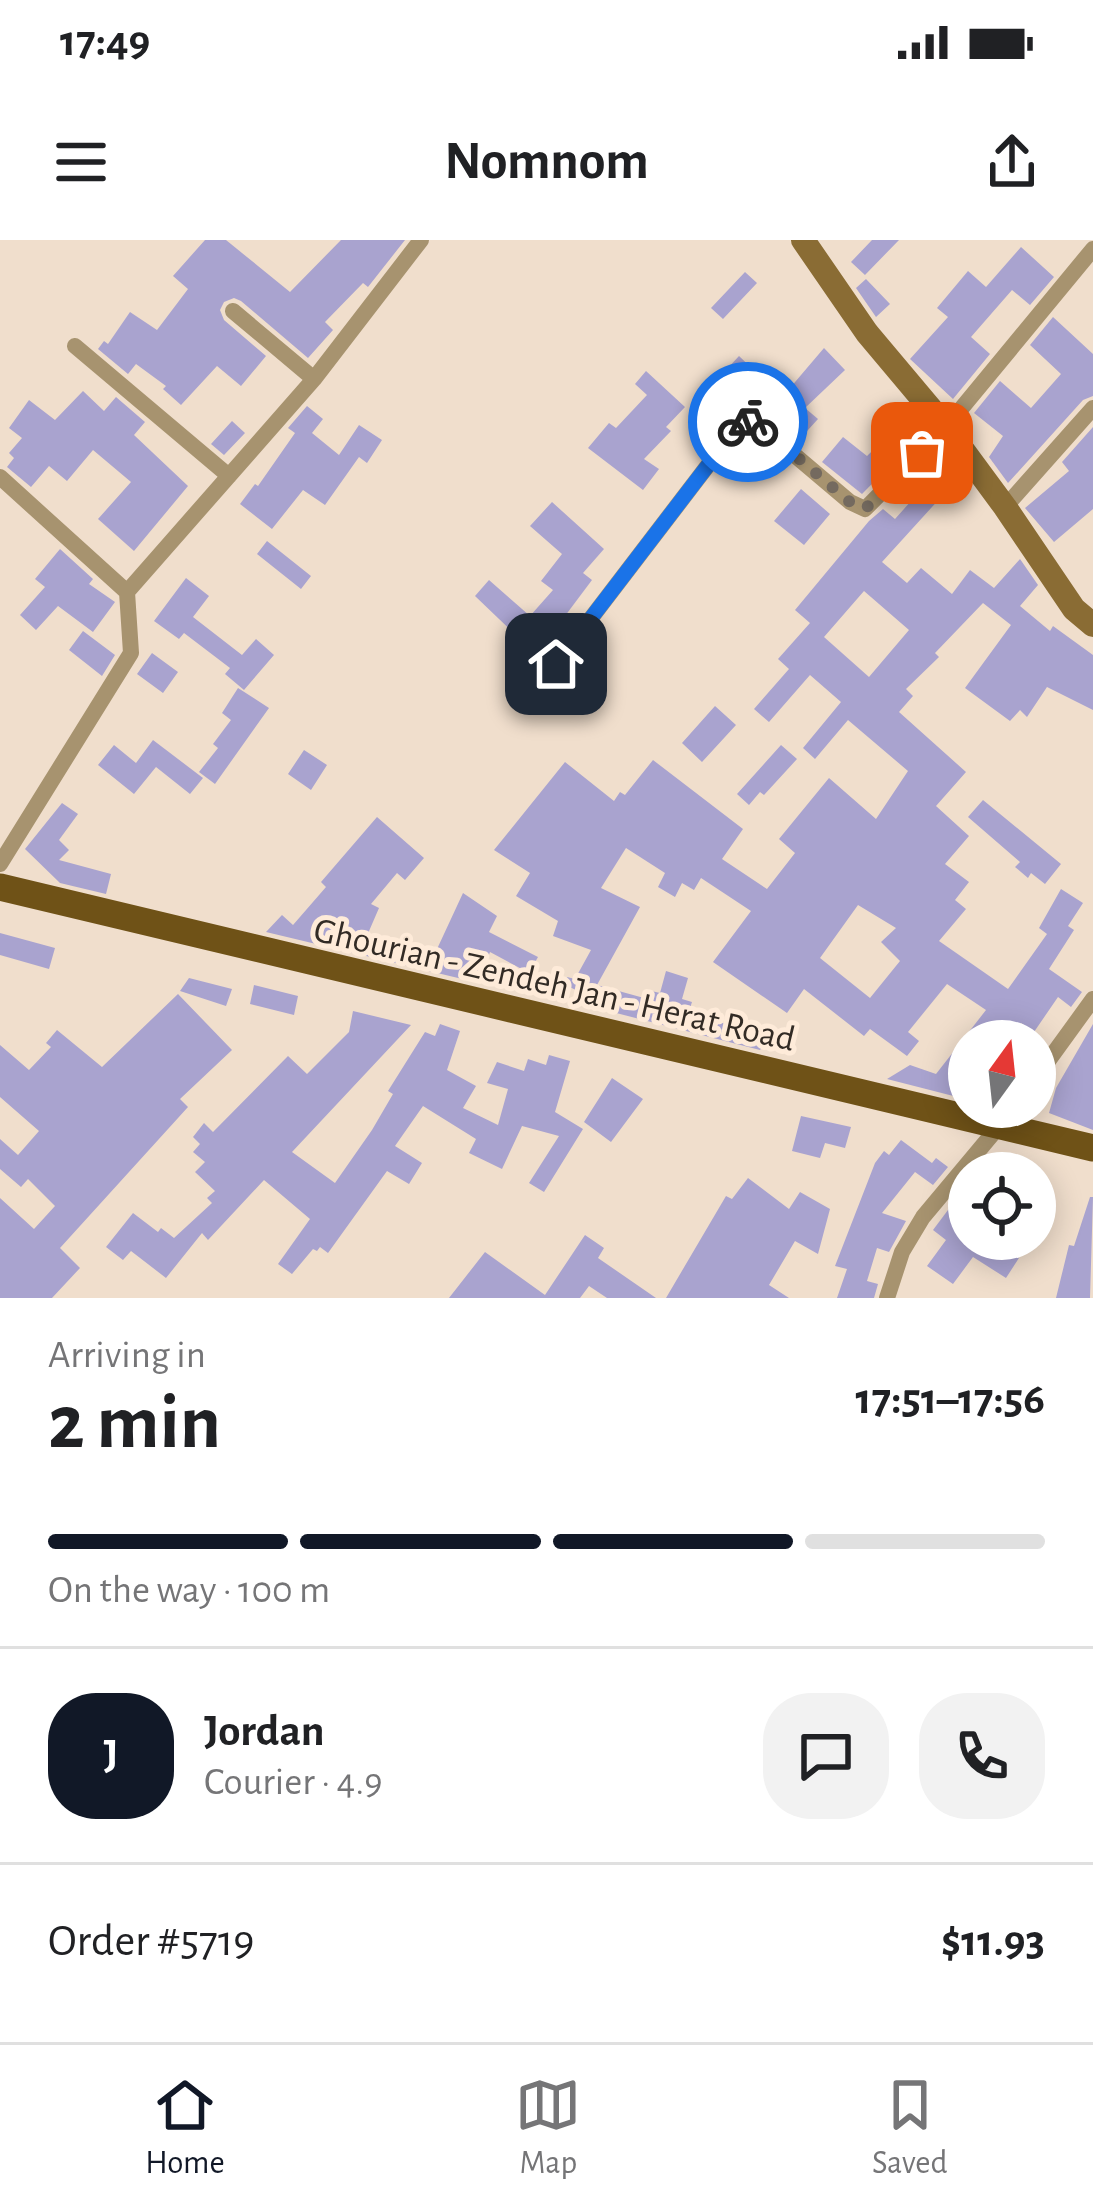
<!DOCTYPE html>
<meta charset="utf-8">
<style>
:root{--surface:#fff;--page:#f2f2f2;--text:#202124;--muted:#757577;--line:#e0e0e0;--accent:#111827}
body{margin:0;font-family:"Alegreya Sans",sans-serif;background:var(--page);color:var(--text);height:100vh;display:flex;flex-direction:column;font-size:45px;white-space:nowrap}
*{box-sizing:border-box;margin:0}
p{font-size:39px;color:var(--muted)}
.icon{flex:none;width:66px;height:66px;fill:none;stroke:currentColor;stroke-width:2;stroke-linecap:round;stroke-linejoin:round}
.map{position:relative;height:1058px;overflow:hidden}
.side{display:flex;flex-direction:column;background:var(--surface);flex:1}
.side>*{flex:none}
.needle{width:78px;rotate:15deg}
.controls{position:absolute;left:948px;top:780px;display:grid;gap:24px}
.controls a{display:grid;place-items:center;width:108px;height:108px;border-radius:50%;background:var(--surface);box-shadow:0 6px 30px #0003;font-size:60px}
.pin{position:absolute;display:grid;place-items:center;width:102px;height:102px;color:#fff;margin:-51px;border-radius:24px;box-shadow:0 6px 18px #0006}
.courier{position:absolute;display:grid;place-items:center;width:120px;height:120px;margin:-60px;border:9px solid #1a73e8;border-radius:50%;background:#fff;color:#222;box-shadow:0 3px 15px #0007}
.headline em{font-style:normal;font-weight:600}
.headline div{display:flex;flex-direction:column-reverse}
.headline{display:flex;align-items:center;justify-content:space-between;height:204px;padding:0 48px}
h1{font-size:78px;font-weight:600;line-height:90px}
.bar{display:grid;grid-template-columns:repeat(4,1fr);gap:18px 12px;align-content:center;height:144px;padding:0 48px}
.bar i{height:15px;border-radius:9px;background:var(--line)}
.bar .on{background:var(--accent)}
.bar p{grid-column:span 4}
.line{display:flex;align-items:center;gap:30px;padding:0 48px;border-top:3px solid var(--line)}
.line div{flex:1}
.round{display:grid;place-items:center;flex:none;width:126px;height:126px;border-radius:48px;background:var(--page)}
.status{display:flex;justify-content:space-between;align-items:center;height:84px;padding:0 60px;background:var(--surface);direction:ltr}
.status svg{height:33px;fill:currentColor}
header{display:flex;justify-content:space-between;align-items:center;height:156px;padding:0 48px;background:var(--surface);font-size:54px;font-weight:600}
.menu{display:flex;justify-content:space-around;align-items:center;height:168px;border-top:3px solid var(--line);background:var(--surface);font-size:33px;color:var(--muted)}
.menu a{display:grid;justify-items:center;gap:6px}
.menu .on{color:var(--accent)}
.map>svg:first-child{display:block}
.building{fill:#a9a3cf;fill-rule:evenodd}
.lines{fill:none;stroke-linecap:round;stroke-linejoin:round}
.street{stroke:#a7936f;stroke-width:16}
.secondary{stroke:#8a6c34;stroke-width:24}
.primary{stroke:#6f5217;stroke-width:27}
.done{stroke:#746a5f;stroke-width:12;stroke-dasharray:0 21.6}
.route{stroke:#1a73e8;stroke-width:15}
.labels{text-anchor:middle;stroke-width:10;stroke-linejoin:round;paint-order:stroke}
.street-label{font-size:36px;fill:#322b25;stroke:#feebd9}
</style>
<div class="status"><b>17:49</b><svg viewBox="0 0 49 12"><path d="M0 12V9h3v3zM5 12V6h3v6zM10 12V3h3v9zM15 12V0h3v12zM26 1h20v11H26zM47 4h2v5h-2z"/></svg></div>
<header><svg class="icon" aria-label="menu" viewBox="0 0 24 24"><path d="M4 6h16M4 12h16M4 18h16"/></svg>Nomnom<svg class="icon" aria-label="share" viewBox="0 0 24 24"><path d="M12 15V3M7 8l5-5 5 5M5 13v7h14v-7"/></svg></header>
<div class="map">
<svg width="1093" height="1058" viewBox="0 0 1093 1058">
<rect width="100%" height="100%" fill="#f0decc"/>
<!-- building -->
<path class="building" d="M 205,0 L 226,0 L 290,52 L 341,0 L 405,0 L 368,47 L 363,43 L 325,82 L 333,90 L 308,118 L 241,61 L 234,58 L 224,62 L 220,70 L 224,80 L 266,116 L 241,146 L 217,126 L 181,165 L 163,149 L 166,146 L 136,124 L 128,134 L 98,109 L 104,101 L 108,104 L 130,72 L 157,90 L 188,49 L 173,36 Z
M 872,0 L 899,0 L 865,35 L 851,22 Z
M 1021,7 L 1054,37 L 1030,65 L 1012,50 L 971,97 L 990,114 L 953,159 L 910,119 L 948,77 L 937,68 L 968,31 L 986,47 Z
M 745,32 L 757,43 L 723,79 L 711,68 Z
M 866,39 L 890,64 L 876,77 L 856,48 Z
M 1053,77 L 1093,114 L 1093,156 L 1083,160 L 1008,243 L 989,217 L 1003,196 L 974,173 L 1000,141 L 1031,168 L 1061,134 L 1030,105 Z
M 824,108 L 845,130 L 805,168 L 818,179 L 798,201 L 767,175 Z
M 739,116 L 761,137 L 736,163 L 714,143 Z
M 646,131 L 685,167 L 666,187 L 671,191 L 644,219 L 659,229 L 643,250 L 588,208 L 609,183 L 616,188 L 647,155 L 635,144 Z
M 83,151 L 104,171 L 116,157 L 145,182 L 134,195 L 188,246 L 134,311 L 98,279 L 131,242 L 93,210 L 67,241 L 49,226 L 31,247 L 7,227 L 14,218 L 9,213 L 22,198 L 9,188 L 29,160 L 55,180 Z
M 307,166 L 323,179 L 312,193 L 339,215 L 359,185 L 382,200 L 367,223 L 359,217 L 325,265 L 303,250 L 272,289 L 240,264 L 255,244 L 258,246 L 295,193 L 288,188 Z
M 912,172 L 926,189 L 862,254 L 822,222 L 843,197 L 867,216 Z
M 232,181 L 245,193 L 224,215 L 211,204 Z
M 1093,187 L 1093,269 L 1054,302 L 1025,268 L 1069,231 L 1062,222 Z
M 937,232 L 952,245 L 882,322 L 907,343 L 921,328 L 952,354 L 970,330 L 994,348 L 1020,319 L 1038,345 L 1020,366 L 1050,391 L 1053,386 L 1093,415 L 1093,470 L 1047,447 L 1027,477 L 1020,470 L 1010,481 L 965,448 L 1011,385 L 983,363 L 935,413 L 939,417 L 906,449 L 913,456 L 899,472 L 966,532 L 936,566 L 969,596 L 945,624 L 969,642 L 955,660 L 966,669 L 939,701 L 1008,749 L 1047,694 L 1039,688 L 1061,649 L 1083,663 L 1068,686 L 1074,690 L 1049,729 L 1082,752 L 1071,767 L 1058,757 L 1034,792 L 1021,783 L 1008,801 L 969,801 L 969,860 L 887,839 L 910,825 L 936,834 L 986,770 L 947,744 L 908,792 L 919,801 L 907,816 L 870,789 L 864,796 L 804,749 L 787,773 L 713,722 L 751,671 L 701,638 L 694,650 L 682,643 L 675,657 L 658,647 L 665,633 L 626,608 L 601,648 L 640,667 L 597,745 L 644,758 L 647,750 L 660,753 L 666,731 L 688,738 L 682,759 L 692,762 L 689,771 L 748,792 L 749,787 L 771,795 L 760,810 L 589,766 L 593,759 L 564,744 L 567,737 L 575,739 L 591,710 L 553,696 L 558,681 L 516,656 L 530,633 L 494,610 L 565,522 L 614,561 L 620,552 L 625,555 L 653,520 L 743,589 L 722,619 L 767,649 L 795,613 L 779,599 L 829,538 L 876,579 L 908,531 L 848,480 L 815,519 L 803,508 L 841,462 L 810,435 L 769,482 L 754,469 L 789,429 L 778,419 L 810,383 L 795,370 L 869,281 L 883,269 L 895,279 ZM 864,351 L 909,390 L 869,437 L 824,397 ZM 858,665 L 896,688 L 881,702 L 900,721 L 870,758 L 820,718 Z
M 801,249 L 830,274 L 804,305 L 774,281 Z
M 552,262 L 604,309 L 583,333 L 592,340 L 556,388 L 563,394 L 544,422 L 475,356 L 489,340 L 530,376 L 553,350 L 541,341 L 562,314 L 530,286 Z
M 267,301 L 311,336 L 301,349 L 257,314 Z
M 60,309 L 93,339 L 89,344 L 115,362 L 93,392 L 58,366 L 36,390 L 20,375 L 45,347 L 35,339 Z
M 186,338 L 209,356 L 193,377 L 242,415 L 256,399 L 274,415 L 244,450 L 225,434 L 230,428 L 184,393 L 179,399 L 154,381 Z
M 83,391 L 115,415 L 102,436 L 69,410 Z
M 152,413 L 178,432 L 163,453 L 137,434 Z
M 238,448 L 269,468 L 215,544 L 199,532 L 218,508 L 213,504 L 231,480 L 222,473 Z
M 715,466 L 736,485 L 702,522 L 682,503 Z
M 153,500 L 203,538 L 190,554 L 156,527 L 134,554 L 98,525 L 114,505 L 136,523 Z
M 781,505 L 797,519 L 764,555 L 760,552 L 749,565 L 737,554 Z
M 304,510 L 327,525 L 311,550 L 288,534 Z
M 983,560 L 1061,624 L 1045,644 L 1031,633 L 1028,638 L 1015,627 L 1020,622 L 968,577 Z
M 62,563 L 78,574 L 59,600 L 69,610 L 59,620 L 111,634 L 106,654 L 60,643 L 25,609 Z
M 377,577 L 424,618 L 405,640 L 397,633 L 371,664 L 379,668 L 363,705 L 431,722 L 463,653 L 497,676 L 489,692 L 538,717 L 529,733 L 490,712 L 479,743 L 266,692 L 282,675 L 293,685 L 326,647 L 321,642 Z
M 0,693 L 55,708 L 49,729 L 0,715 Z
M 189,738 L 232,749 L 226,766 L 180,751 Z
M 254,745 L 298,756 L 294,775 L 250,764 Z
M 178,754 L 232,810 L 180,859 L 188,867 L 60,1008 L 80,1028 L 52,1058 L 0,1058 L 0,958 L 34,989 L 55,966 L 28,939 L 21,947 L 0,929 L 0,899 L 18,915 L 39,891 L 0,857 L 0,805 L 29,830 L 51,807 L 46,803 L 57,790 L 102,827 Z
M 353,771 L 411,785 L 292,912 L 335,943 L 372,890 L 393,854 L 388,851 L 425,792 L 435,796 L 440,784 L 460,791 L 447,830 L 476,846 L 463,868 L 498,885 L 508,849 L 487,843 L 497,822 L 524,831 L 528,819 L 546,825 L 549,815 L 570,821 L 555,872 L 583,889 L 544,952 L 529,943 L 559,896 L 522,886 L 502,929 L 469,913 L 476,899 L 423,866 L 395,906 L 422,923 L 409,944 L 387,931 L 328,1013 L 320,1007 L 317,1011 L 313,1009 L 292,1034 L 278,1024 L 310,979 L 264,940 L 208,1000 L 202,993 L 166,1038 L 131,1011 L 123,1020 L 106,1007 L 133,973 L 158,992 L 161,988 L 174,998 L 212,963 L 207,958 L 215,951 L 195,932 L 205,922 L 193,912 L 200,904 L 193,897 L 204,883 L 213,892 L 288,816 L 307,834 L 349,792 Z
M 1093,784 L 1093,890 L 1049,873 L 1056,848 Z
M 612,838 L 643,859 L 611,902 L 584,882 Z
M 801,876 L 851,887 L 845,908 L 825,903 L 820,918 L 792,911 Z
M 901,900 L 932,923 L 936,918 L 948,927 L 933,945 L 915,932 L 882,973 L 906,981 L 889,1012 L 877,1008 L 867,1041 L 878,1044 L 874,1058 L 837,1058 L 847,1029 L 835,1026 L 875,923 L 884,911 L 889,915 Z
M 748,938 L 789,969 L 800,952 L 830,969 L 818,1014 L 795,1001 L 769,1045 L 789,1058 L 666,1058 L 726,956 L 732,959 Z
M 969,942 L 969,999 L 991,999 L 1019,1018 L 1006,1038 L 973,1017 L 953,1044 L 927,1026 L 946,1000 L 933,990 Z
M 1090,957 L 1093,957 L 1090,1058 L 1056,1058 L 1069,1005 L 1074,1006 Z
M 585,995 L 604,1008 L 598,1018 L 656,1058 L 607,1058 L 589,1046 L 580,1058 L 449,1058 L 485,1012 L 545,1055 Z"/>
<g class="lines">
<!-- street -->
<path class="street" d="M 233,71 L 314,139
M 75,106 L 229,236
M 0,237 L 127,352
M 1005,267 L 1093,168
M 556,424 L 735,190 L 752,181 L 758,184 L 850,262 L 865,269 L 946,187 L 1093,9
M 0,624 L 131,413 L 127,352 L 314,139 L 421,0
M 1035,839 L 1093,759
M 887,1058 L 902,1012 L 923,977 L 1015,867"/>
<!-- secondary -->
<path class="secondary" d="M 803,0 L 867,93 L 946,187 L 1005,267 L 1074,369 L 1093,385"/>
<!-- primary -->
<path class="primary" d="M 0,647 L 1093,908"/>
</g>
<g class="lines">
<!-- done -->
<path class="done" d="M 748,182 L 758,184 L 850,262 L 865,269 L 922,213"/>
<!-- route -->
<path class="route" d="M 556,424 L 735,190 L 748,182"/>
</g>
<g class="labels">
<!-- street labels -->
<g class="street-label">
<text transform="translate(555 743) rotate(13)" y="13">Ghourian - Zendeh Jan - Herat Road</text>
</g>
</g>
</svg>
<div class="controls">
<a><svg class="needle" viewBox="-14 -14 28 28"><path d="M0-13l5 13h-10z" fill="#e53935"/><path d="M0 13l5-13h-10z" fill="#757577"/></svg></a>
<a><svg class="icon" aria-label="locate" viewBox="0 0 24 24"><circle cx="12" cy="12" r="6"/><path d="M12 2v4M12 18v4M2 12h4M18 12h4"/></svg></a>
</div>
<div class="pin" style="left:922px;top:213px;background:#ea580c"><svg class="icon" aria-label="bag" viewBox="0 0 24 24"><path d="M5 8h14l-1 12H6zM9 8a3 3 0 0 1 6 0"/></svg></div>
<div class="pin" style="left:556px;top:424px;background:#1f2937"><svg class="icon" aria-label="home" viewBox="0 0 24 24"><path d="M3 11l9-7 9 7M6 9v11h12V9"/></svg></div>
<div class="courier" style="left:748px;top:182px"><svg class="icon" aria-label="bike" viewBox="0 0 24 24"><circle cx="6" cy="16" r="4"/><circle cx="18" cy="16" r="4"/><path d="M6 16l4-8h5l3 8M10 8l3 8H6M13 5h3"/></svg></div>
</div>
<section class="side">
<div class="headline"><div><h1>2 min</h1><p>Arriving in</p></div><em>17:51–17:56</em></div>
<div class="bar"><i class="on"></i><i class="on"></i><i class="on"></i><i></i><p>On the way · 100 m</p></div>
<div class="line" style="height:216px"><b class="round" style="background:var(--accent);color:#fff">J</b><div><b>Jordan</b><p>Courier · 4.9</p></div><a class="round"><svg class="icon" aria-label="chat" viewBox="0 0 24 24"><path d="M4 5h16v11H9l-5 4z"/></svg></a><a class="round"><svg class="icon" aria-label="phone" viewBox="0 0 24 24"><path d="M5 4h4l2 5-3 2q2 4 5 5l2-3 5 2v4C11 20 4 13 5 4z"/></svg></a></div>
<div class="line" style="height:156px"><div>Order #5719</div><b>$11.93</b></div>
</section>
<nav class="menu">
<a class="on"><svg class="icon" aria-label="home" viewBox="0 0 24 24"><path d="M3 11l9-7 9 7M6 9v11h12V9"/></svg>Home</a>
<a><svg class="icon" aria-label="map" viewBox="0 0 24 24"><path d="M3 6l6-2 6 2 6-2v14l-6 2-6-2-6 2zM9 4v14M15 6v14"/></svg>Map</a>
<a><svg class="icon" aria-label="saved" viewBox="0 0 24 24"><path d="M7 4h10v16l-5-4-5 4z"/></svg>Saved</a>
</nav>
